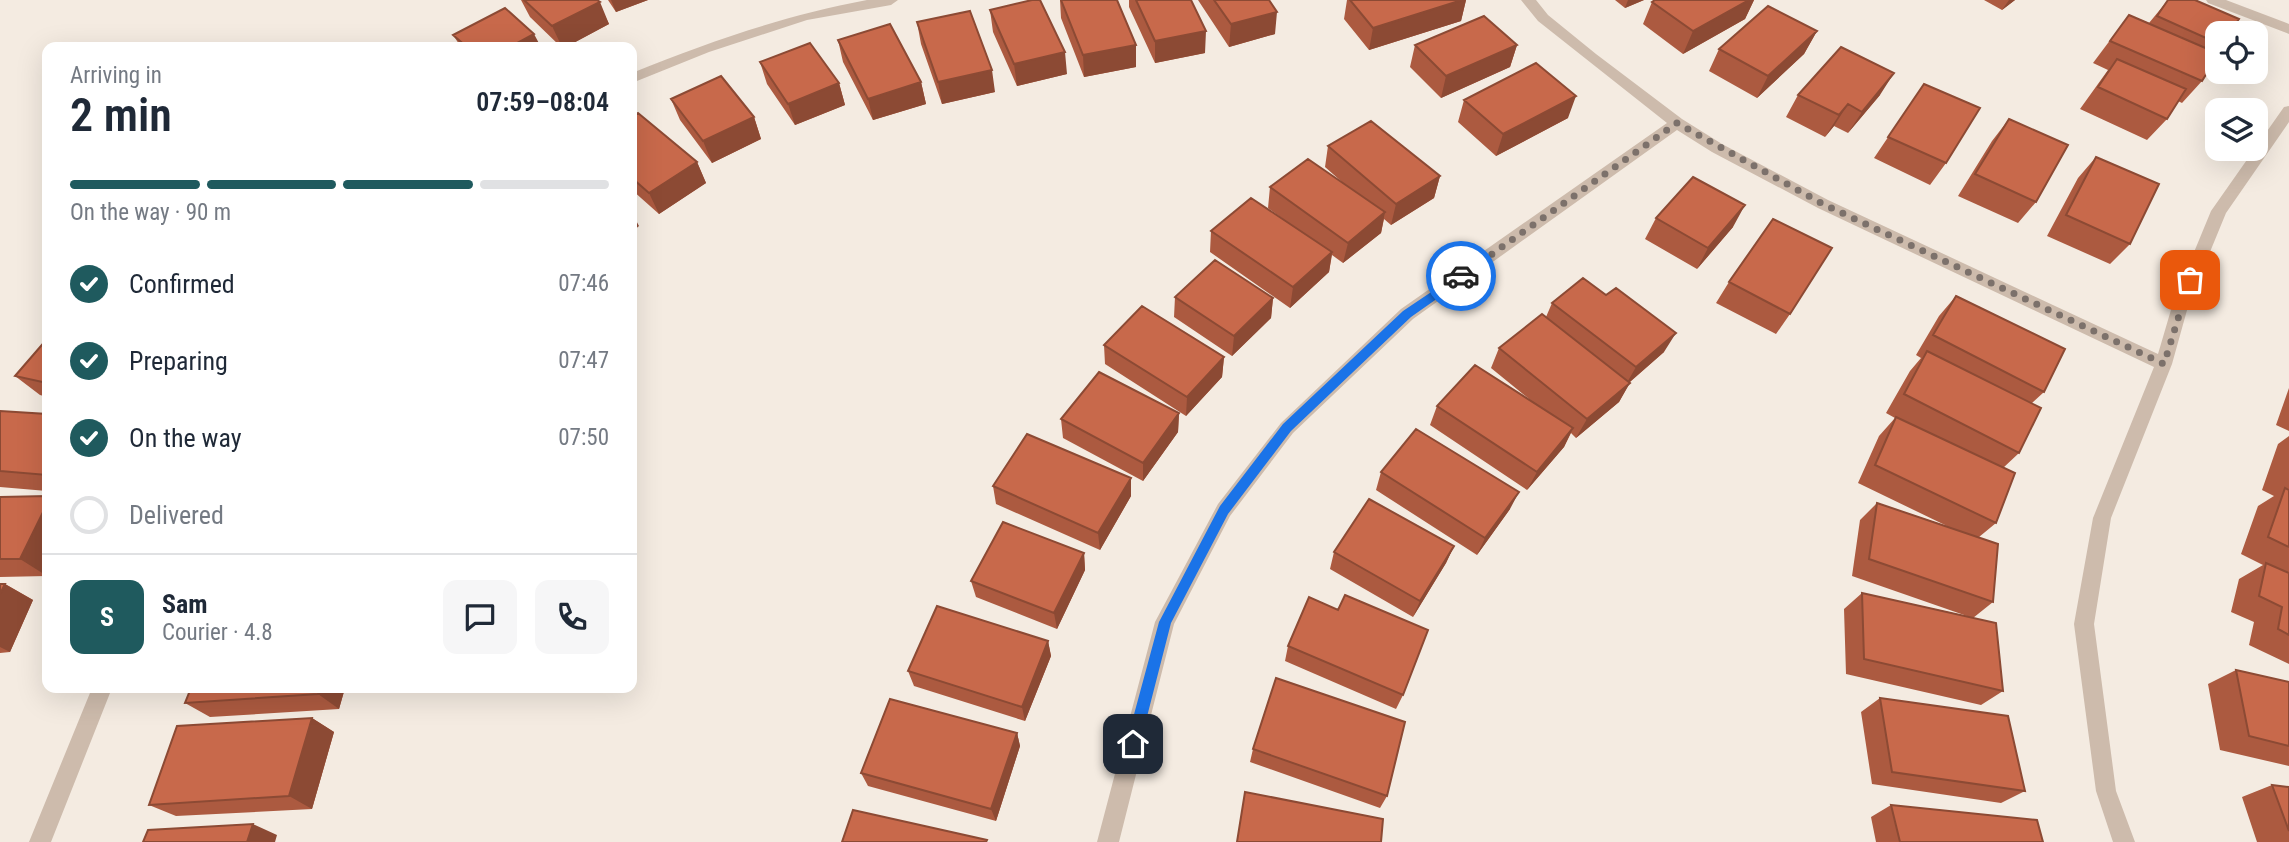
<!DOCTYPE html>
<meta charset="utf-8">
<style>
:root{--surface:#fff;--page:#f6f6f7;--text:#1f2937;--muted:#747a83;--line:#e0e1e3;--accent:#1f5a5e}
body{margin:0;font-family:"Roboto Condensed",sans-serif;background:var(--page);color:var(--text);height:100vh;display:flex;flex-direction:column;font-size:26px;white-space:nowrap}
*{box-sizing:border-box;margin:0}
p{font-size:23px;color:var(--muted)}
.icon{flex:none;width:38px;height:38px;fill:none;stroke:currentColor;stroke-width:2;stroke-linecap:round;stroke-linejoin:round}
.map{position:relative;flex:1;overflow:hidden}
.details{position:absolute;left:42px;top:42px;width:595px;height:651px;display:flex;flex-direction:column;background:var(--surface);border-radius:14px;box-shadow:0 7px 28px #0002}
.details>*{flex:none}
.fabs{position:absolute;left:2205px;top:21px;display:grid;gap:14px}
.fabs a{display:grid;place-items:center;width:63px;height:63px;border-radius:14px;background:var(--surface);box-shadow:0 7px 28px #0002;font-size:35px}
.pin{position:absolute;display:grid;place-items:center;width:60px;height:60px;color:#fff;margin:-30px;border-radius:14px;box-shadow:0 4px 10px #0006}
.courier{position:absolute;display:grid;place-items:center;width:70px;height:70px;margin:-35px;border:5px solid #1a73e8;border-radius:50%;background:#fff;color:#222;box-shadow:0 2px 9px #0007}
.summary em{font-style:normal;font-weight:600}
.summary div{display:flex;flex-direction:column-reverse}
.summary{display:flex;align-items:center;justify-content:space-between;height:119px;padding:0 28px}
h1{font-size:46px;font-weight:600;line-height:52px}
.bar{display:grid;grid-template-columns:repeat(4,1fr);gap:10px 7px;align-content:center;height:84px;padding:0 28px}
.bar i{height:9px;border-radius:5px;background:var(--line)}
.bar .active{background:var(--accent)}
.bar p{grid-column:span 4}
.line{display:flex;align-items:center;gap:18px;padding:0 28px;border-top:2px solid var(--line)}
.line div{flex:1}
.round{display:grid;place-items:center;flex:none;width:74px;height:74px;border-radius:14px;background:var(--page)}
ol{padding:0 28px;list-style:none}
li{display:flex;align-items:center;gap:21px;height:77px}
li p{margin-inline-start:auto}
li .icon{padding:7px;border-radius:50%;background:var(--accent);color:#fff;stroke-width:4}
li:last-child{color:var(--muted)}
li i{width:38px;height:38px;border:4px solid var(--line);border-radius:50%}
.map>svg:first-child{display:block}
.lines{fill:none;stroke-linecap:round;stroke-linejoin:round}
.minor{fill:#cdbbac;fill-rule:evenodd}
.wall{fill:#ac5a40}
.shaded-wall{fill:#8c4a34}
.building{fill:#c8694b;stroke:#8c4a34;stroke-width:2}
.route{fill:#1a73e8}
.done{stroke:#7c716b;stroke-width:7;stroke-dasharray:0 12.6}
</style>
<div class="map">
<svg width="2289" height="842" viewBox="0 0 2289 842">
<rect width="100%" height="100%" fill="#f4ebe1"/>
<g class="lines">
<!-- minor -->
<path class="minor" d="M 867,0 L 898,0 L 891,5 L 807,20 L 709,52 L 632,83 L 632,73 C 711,41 783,16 867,0 Z
M 1521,0 L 1536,0 L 1548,15 L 1596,54 L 1682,119 L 1722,144 L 1828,200 L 2158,354 L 2173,303 L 2211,211 L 2284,107 L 2289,106 L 2289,122 L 2226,213 L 2189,303 L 2172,364 L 2111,518 L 2094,624 L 2116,791 L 2135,842 L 2113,842 L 2096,791 L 2074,624 L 2093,518 L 2154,367 L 1818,208 L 1712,152 L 1677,130 L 1413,319 L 1293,433 L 1230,516 L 1174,624 L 1119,842 L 1097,842 L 1155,622 L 1218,504 L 1281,423 L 1401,309 L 1667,123 L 1538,21 Z
M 2206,0 L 2226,0 L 2289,24 L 2289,34 L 2208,3 Z
M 92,688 L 112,688 L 51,842 L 29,842 Z"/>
</g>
<!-- wall -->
<path class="wall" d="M 521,0 L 597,0 L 609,24 L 566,47 L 561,47 L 530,17 Z
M 608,0 L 648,0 L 616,12 Z
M 1060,0 L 1117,0 L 1136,45 L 1136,67 L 1084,77 L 1061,18 Z
M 1129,0 L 1191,0 L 1205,53 L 1155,63 L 1129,7 Z
M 1198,0 L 1269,0 L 1275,34 L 1229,47 Z
M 1347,0 L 1466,0 L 1461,21 L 1369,50 L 1344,19 Z
M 1615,0 L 1644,0 L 1625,8 Z
M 1655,0 L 1754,0 L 1745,19 L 1683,54 L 1643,24 L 1652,2 Z
M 1984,0 L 2015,0 L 2002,10 Z
M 2168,0 L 2195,0 L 2217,33 L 2217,49 L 2215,52 L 2202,81 L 2182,103 L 2178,101 L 2167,119 L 2147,140 L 2080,109 L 2108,70 L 2093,63 L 2129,15 L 2149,23 Z
M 990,10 L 1067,74 L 1017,86 L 993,32 Z
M 917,22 L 995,92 L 942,104 L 921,44 Z
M 1817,31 L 1804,54 L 1757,98 L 1709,71 L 1719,49 Z
M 453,35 L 541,47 L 461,47 Z
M 838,40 L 921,82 L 926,104 L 873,120 L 843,62 Z
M 1415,45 L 1517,45 L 1510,67 L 1441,98 L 1410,67 Z
M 760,62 L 839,83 L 845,105 L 795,125 L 767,84 Z
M 1924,84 L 1946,163 L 1930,185 L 1874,158 Z
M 1798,95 L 1880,95 L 1848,133 L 1834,126 L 1825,137 L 1786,117 Z
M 671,99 L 754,117 L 761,139 L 712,163 L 680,120 Z
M 1464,100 L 1568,118 L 1496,156 L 1458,122 Z
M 632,117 L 697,162 L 706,183 L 659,214 L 632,190 Z
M 2009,119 L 2036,202 L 2018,223 L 1958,196 L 1992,141 Z
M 1328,146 L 1440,176 L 1434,198 L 1391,225 L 1384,219 L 1381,233 L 1343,263 L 1332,255 L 1329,272 L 1290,308 L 1210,252 L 1211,231 L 1283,219 L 1268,208 L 1270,187 L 1342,182 L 1325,167 Z
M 2096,157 L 2130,244 L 2110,264 L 2047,236 L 2078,178 Z
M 1656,218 L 1733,227 L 1697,269 L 1645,239 Z
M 1729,282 L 1790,314 L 1776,334 L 1716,303 Z
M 1956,296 L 2044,392 L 2032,403 L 2019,453 L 2003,468 L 1996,523 L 1979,537 L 1993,602 L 1973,618 L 2003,691 L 1981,705 L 1846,674 L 1844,609 L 1862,593 L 1967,616 L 1852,576 L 1860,520 L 1877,503 L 1947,526 L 1858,483 L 1879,436 L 1895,418 L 1886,413 L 1910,371 L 1921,358 L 1916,355 L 1939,316 Z
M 1175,297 L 1273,298 L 1271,318 L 1232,356 L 1174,317 Z
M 1552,303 L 1664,352 L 1630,382 L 1619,402 L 1576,438 L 1571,433 L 1564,447 L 1527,490 L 1430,425 L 1437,406 L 1534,403 L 1491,368 L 1499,348 L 1546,317 Z
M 47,339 L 47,397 L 40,395 L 15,376 Z
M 1104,345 L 1224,357 L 1222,377 L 1186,416 L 1105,364 Z
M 2289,388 L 2289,431 L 2276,425 Z
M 0,411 L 47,414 L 47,491 L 0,487 Z
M 1179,413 L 1178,432 L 1143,481 L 1063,438 L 1061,419 Z
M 2289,436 L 2289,664 L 2249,645 L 2254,622 L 2231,612 L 2239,579 L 2263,565 L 2241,554 L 2258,506 L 2274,496 L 2262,490 L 2278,444 Z
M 1381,472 L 1510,509 L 1477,555 L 1376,490 Z
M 1131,478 L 1131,496 L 1100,550 L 996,504 L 993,486 Z
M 0,497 L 47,576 L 0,577 Z
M 1454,546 L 1446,563 L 1413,617 L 1330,569 L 1334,552 Z
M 1084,553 L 1085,570 L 1057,629 L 976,597 L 971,581 Z
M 0,584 L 5,584 L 33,600 L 10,652 L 0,653 Z
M 1338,610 L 1403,695 L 1396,709 L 1285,661 L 1288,646 Z
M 1048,641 L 1051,656 L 1025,721 L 914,686 L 908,671 Z
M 2236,670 L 2289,682 L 2289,766 L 2220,750 L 2208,684 Z
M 191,688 L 345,688 L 339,709 L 210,717 L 185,703 Z
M 1880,698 L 2025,791 L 2001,803 L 1872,784 L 1861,712 Z
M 312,718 L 334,732 L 312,809 L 176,816 L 149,805 Z
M 1017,733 L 1020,746 L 996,821 L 868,786 L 861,773 Z
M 1253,749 L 1387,796 L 1380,808 L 1250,762 Z
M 2272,785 L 2289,787 L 2289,842 L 2257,842 L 2242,797 Z
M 1891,805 L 2043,842 L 1876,842 L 1871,817 Z"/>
<!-- shaded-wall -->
<path class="shaded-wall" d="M 611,0 L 648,0 L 616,12 Z
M 1462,0 L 1466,0 L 1461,21 L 1369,50 L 1373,28 Z
M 1628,0 L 1644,0 L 1625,8 Z
M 1749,0 L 1754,0 L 1745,19 L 1683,54 L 1693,31 Z
M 2009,0 L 2015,0 L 2002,10 Z
M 600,2 L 609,24 L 566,47 L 562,47 L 552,26 Z
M 1277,12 L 1275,34 L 1229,47 L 1231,24 Z
M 1206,31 L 1205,53 L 1155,63 L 1155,41 Z
M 1817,31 L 1804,54 L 1757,98 L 1768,76 Z
M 534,34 L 541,47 L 510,47 Z
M 1136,45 L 1136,67 L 1084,77 L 1083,55 Z
M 1517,45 L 1510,67 L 1441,98 L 1446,76 Z
M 1065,52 L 1067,74 L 1017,86 L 1014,64 Z
M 992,70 L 995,92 L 942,104 L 938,82 Z
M 1894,73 L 1880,95 L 1848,133 L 1862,112 Z
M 921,82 L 926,104 L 873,120 L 868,99 Z
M 839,83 L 845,105 L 795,125 L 788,104 Z
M 1576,96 L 1568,118 L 1496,156 L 1503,134 Z
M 1848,104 L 1834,126 L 1825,137 L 1839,115 Z
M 754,117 L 761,139 L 712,163 L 703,141 Z
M 697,162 L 706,183 L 659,214 L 649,193 Z
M 1440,176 L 1434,198 L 1391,225 L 1396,204 Z
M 1745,205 L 1733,227 L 1697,269 L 1708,248 Z
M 1385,212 L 1381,233 L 1343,263 L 1348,243 Z
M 632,213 L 639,226 L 632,232 Z
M 1332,252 L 1329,272 L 1290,308 L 1293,287 Z
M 1273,298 L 1271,318 L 1232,356 L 1234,336 Z
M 1676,333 L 1664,352 L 1625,386 L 1636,367 Z
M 1224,357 L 1222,377 L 1186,416 L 1187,397 Z
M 1630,383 L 1619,402 L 1576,438 L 1587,419 Z
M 1179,413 L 1178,432 L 1143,481 L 1143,463 Z
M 1573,428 L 1564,447 L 1527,490 L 1537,472 Z
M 1131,478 L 1131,496 L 1100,550 L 1098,533 Z
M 1519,492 L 1510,509 L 1477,555 L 1485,538 Z
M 47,504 L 47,576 L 20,559 Z
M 1454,546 L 1446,563 L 1413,617 L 1420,601 Z
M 1084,553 L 1085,570 L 1057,629 L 1054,613 Z
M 5,584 L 33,600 L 10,652 L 0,647 L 0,594 Z
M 1048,641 L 1051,656 L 1025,721 L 1022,707 Z
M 320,688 L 345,688 L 339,709 L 318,694 Z
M 312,718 L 334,732 L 312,809 L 289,796 Z
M 1017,733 L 1020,746 L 996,821 L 991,809 Z
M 253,824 L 277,835 L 275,842 L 247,842 Z"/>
<!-- building -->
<path class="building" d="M 524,0 L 597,0 L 600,2 L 552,26 Z
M 1032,0 L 1040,0 L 1065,52 L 1014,64 L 990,10 Z
M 1061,0 L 1117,0 L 1136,45 L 1083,55 Z
M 1136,0 L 1191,0 L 1206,31 L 1155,41 Z
M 1214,0 L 1269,0 L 1277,12 L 1231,24 Z
M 1350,0 L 1462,0 L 1373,28 Z
M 1655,0 L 1749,0 L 1693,31 L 1652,2 Z
M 2168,0 L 2195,0 L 2239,19 L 2229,33 L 2217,33 L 2217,43 L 2157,16 Z
M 1768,6 L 1817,31 L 1768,76 L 1719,49 Z
M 505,8 L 534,34 L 510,47 L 467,47 L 453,35 Z
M 970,11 L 992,70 L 938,82 L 917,22 Z
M 2129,15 L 2217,53 L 2217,57 L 2202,81 L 2110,41 Z
M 1484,16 L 1517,45 L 1446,76 L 1415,45 Z
M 890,24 L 921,82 L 868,99 L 838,40 Z
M 810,43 L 839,83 L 788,104 L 760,62 Z
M 1841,47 L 1894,73 L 1862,112 L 1848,104 L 1839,115 L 1798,95 Z
M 2117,59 L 2186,89 L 2167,119 L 2098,87 Z
M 1536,63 L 1576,96 L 1503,134 L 1464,100 Z
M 721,76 L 754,117 L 703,141 L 671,99 Z
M 1924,84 L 1980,108 L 1946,163 L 1888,137 Z
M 638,113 L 697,162 L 649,193 L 632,178 L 632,117 Z
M 2009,119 L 2068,145 L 2036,202 L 1975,174 Z
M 1371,121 L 1440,176 L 1396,204 L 1328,146 Z
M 2096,157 L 2159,184 L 2130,244 L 2066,215 Z
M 1308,159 L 1385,212 L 1348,243 L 1270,187 Z
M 1693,177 L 1745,205 L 1708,248 L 1656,218 Z
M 1251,198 L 1332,252 L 1293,287 L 1211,231 Z
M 1773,219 L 1832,248 L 1790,314 L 1729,282 Z
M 1215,260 L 1273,298 L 1234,336 L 1175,297 Z
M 1583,278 L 1606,295 L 1616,288 L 1676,333 L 1636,367 L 1552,303 Z
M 1956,296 L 2065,349 L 2044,392 L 1933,335 Z
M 1142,306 L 1224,357 L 1187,397 L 1104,345 Z
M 1542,314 L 1630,383 L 1587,419 L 1499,348 Z
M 47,339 L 47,383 L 15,376 Z
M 1927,351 L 2041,408 L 2019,453 L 1904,394 Z
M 1475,365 L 1573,428 L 1537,472 L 1437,406 Z
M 1099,372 L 1179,413 L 1143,463 L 1061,419 Z
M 0,411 L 47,414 L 47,475 L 0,471 Z
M 1896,417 L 2015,473 L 1996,523 L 1875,465 Z
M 1416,429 L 1519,492 L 1485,538 L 1381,472 Z
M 1027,434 L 1131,478 L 1098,533 L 993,486 Z
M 2285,488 L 2289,490 L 2289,547 L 2268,537 Z
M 47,496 L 47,504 L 20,559 L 0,559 L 0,497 Z
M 1369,499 L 1454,546 L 1420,601 L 1334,552 Z
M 1877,503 L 1998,544 L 1993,602 L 1869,559 Z
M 1003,522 L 1084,553 L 1054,613 L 971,581 Z
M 2266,563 L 2289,573 L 2289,635 L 2278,629 L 2282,607 L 2259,596 Z
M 0,584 L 5,584 L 0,594 Z
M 1862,593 L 1996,623 L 2003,691 L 1864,659 Z
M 1345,595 L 1428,630 L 1403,695 L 1288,646 L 1309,597 L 1338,610 Z
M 937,606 L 1048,641 L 1022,707 L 908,671 Z
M 2236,670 L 2289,682 L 2289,746 L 2249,736 Z
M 1276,678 L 1405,722 L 1387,796 L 1253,749 Z
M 191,688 L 320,688 L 318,694 L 185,703 Z
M 1880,698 L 2008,716 L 2025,791 L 1892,772 Z
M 890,699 L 1017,733 L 991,809 L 861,773 Z
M 312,718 L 289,796 L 149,805 L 177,726 Z
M 2272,785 L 2289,787 L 2289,831 Z
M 1245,792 L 1383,819 L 1381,842 L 1237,842 Z
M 1891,805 L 2037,820 L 2043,842 L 1900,842 Z
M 853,810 L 987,840 L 986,842 L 842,842 Z
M 253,824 L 247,842 L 143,842 L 148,830 Z"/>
<!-- route -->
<path class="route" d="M 1461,272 L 1465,273 L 1465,279 L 1411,317 L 1291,431 L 1228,514 L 1171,623 L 1140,744 L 1138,749 L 1128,749 L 1126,744 L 1159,622 L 1220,506 L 1283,424 L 1403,311 Z"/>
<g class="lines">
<!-- done -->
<path class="done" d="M 1461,276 L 1677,123 L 1823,204 L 2164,364 L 2190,280"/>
</g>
</svg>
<div class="fabs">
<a><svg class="icon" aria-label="locate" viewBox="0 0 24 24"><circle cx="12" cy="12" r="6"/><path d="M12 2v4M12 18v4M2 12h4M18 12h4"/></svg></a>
<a><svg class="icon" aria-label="layers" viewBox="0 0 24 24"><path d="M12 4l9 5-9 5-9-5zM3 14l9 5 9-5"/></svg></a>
</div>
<div class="pin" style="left:2190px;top:280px;background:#ea580c"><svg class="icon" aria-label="bag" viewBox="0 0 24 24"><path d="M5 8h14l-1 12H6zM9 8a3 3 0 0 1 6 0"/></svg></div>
<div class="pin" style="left:1133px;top:744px;background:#1f2937"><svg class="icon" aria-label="home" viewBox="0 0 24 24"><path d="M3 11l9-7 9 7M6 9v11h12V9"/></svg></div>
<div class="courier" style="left:1461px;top:276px"><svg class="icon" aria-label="car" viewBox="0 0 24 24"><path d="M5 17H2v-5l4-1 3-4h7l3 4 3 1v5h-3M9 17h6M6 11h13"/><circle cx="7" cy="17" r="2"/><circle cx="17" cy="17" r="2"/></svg></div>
<section class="details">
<div class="summary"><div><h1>2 min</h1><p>Arriving in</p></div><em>07:59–08:04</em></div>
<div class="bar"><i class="active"></i><i class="active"></i><i class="active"></i><i></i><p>On the way · 90 m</p></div>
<ol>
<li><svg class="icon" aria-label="check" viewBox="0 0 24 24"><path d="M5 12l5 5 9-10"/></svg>Confirmed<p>07:46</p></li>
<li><svg class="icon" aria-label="check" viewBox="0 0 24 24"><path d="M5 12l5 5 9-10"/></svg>Preparing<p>07:47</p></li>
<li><svg class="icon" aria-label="check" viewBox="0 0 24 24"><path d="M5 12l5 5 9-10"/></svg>On the way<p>07:50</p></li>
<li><i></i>Delivered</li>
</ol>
<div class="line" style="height:126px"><b class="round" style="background:var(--accent);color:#fff">S</b><div><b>Sam</b><p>Courier · 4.8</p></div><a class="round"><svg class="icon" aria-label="chat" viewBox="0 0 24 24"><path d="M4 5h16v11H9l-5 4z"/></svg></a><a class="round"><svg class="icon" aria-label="phone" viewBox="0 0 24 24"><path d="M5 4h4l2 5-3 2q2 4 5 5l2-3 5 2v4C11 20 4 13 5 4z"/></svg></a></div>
</section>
</div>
